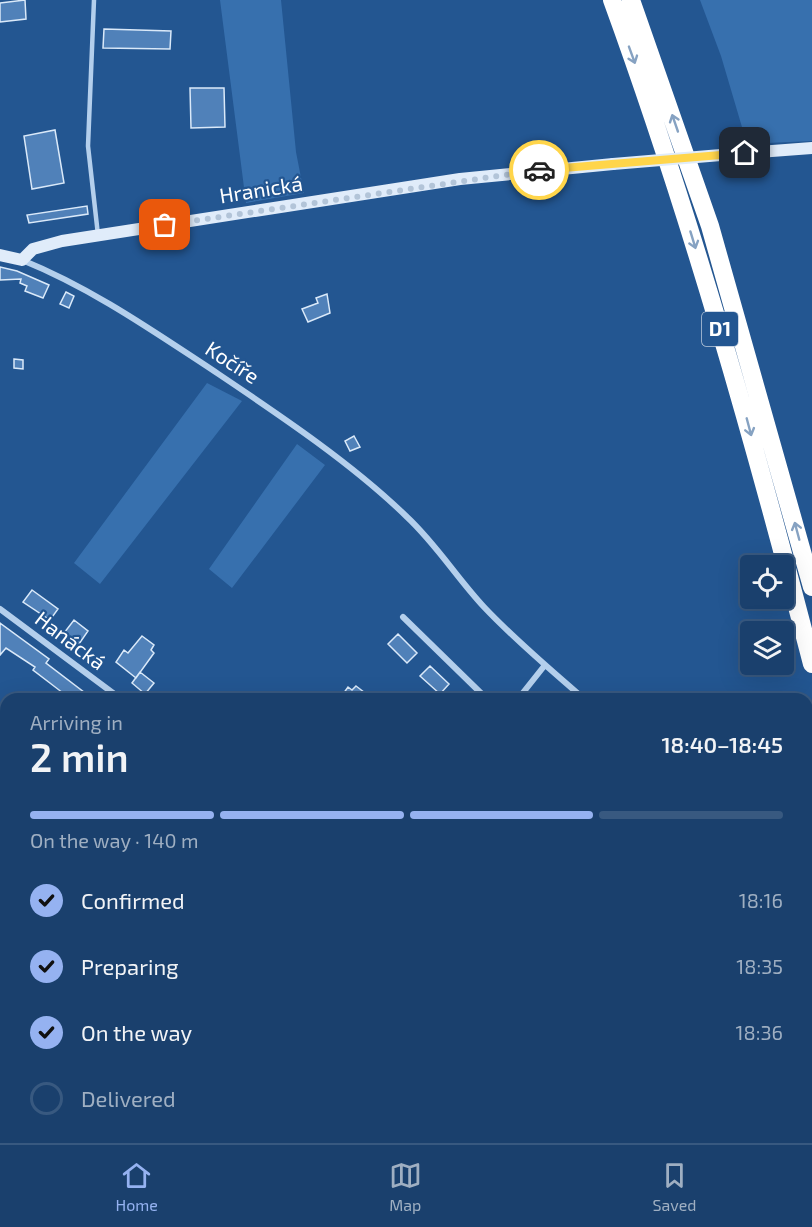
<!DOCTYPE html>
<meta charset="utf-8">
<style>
:root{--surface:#1a406d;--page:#274b75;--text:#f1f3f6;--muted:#9fafc2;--line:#385980;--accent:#95b2f1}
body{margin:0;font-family:"Exo 2",sans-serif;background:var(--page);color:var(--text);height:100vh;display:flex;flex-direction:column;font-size:22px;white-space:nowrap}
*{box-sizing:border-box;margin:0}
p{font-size:20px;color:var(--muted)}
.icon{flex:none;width:33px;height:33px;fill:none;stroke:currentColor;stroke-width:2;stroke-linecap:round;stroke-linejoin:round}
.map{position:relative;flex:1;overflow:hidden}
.side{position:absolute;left:0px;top:693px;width:813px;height:450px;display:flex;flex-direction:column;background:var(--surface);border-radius:18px 18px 0 0;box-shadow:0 6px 24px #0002,0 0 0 2px var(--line)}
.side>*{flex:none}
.fabs{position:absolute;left:740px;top:555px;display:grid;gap:12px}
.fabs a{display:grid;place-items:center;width:54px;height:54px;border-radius:6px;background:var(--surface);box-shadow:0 6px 24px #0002,0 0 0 2px var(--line);font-size:30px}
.pin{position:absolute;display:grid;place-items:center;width:51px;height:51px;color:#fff;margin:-26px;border-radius:12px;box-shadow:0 3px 9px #0006}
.courier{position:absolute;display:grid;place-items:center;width:60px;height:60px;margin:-30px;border:4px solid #ffd54a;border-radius:50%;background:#fff;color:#222;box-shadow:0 2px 8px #0007}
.head em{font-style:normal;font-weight:600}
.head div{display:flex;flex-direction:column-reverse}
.head{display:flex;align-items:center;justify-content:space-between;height:102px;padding:0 30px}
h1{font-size:39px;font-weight:600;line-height:45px}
.bar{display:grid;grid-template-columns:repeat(4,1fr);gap:9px 6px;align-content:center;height:72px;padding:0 30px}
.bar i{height:8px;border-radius:4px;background:var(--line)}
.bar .active{background:var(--accent)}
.bar p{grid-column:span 4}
ol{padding:0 30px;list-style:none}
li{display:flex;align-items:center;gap:18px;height:66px}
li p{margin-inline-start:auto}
li .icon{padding:6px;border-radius:50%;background:var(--accent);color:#111;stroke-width:4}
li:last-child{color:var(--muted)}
li i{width:33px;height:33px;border:3px solid var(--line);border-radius:50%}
.dock{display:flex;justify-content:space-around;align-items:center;height:84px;border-top:2px solid var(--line);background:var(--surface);font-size:16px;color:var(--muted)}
.dock a{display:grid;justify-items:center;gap:3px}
.dock .active{color:var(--accent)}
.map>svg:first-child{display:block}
.green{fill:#3770ae}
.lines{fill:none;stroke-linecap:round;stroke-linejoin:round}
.stream{stroke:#a8caed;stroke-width:3}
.building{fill:#5081b9;stroke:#dae9f9;stroke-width:1.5}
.lane{stroke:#b4cfec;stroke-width:4.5}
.street{stroke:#b4cfec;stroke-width:6}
.secondary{stroke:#e0ecfa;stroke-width:12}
.highway{stroke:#fff;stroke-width:18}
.rail{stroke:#fff;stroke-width:3;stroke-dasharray:10 4.5;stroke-linecap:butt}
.secondary-bridge{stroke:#e0ecfa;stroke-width:12}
.oneway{stroke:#86a2c2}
.done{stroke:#b2c4d8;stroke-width:6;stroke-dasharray:0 10.8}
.route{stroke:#ffd54a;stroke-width:8}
.labels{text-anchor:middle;stroke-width:4.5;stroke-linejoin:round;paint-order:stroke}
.shield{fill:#235691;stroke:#bdccde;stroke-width:1.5}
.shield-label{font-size:20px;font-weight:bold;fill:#fff}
.street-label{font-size:21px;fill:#fff;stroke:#235691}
</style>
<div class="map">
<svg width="812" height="1143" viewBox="0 0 812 1143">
<rect width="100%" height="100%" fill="#235691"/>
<!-- green -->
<path class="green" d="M 220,0 L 281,0 L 296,152 L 304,193 L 246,203 Z
M 700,0 L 812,0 L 812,141 L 747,144 L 721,56 Z
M 207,383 L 242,401 L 100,584 L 74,563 Z
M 297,444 L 325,465 L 232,588 L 209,569 Z
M 0,908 L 6,912 L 6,951 L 0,947 Z
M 0,966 L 6,971 L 6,1003 L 0,998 Z
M 151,1137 L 181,1137 L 186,1143 L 155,1143 Z
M 201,1137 L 253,1137 L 256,1143 L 206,1143 Z"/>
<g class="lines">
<!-- stream -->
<path class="stream" d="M 0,930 L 6,933
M 807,940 L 812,940
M 234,1137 L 238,1143"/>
</g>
<!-- building -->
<path class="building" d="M 25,0 L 26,19 L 0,22 L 0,3 Z
M 104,29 L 171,31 L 170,49 L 103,48 Z
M 190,88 L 224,88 L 225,127 L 191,128 Z
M 55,130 L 64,183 L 32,189 L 24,136 Z
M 87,206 L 88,214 L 29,223 L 27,215 Z
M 0,267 L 17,271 L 49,285 L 43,298 L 25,291 L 27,286 L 20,283 L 21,279 L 0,280 Z
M 66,292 L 74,296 L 69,308 L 60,304 Z
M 327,294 L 330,313 L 308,322 L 302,309 L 318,303 L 316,298 Z
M 14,359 L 23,360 L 23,369 L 14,368 Z
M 354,436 L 360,447 L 350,451 L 345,441 Z
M 32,590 L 58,609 L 50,620 L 23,602 Z
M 74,620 L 88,631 L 79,644 L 64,633 Z
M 0,623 L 49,659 L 46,663 L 93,699 L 58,699 L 63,693 L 33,670 L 35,667 L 6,648 L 0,655 Z
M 398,634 L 417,653 L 407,663 L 388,644 Z
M 142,636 L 154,645 L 151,650 L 154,653 L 136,678 L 116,662 L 124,650 L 128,653 Z
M 430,666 L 449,684 L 440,694 L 420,676 Z
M 140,672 L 154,683 L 145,694 L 132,683 Z
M 356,686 L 373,699 L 350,699 L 343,694 L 348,687 L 352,690 Z"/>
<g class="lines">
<!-- lane -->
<path class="lane" d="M 94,0 L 88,146 L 98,235
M 0,776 L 6,780"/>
<!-- street -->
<path class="street" d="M 22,260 C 91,288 150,329 211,369 C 275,412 352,463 407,517 C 436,544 457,578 484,607 C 515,640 550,669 584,699
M 0,609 L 121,699
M 403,617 L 487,699
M 518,699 L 545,665
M 807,949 L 812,949
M 407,1143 L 421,1137
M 806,1143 L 806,1137"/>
<!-- secondary -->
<path class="secondary" d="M 745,153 L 812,148
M 0,255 L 22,260 L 33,249 L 62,241 L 460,179 L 613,164"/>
<!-- highway -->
<path class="highway" d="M 612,0 C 691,217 754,440 812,664
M 631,0 L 710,226 L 812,587"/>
<!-- rail -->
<path class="rail" d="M 0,957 L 6,961
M 191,1137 L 196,1143"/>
<!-- secondary-bridge -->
<path class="secondary-bridge" d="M 613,164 L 745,153"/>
</g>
<!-- one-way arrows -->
<defs><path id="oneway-shaft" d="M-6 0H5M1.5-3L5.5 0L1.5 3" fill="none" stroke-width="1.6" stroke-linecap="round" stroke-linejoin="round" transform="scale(1.5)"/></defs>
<g class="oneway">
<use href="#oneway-shaft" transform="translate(632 55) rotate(70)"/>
<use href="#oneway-shaft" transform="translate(675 123) rotate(-109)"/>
<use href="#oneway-shaft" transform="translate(693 240) rotate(73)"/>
<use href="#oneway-shaft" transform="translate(749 427) rotate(75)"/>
<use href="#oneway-shaft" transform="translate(797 531) rotate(-105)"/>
</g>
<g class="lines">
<!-- done -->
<path class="done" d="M 165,225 L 539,170"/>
<!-- route -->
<path class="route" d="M 539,170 L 745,153"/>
</g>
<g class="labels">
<!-- shield labels -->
<rect class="shield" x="702" y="312" width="36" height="34" rx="4.5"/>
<g class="shield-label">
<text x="720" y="336">D1</text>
</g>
<!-- street labels -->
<g class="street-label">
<text transform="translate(261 190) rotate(-9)" y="7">Hranická</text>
<text transform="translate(232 363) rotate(33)" y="7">Kočíře</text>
<text transform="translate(70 641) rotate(37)" y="7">Hanácká</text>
</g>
</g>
</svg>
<div class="fabs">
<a><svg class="icon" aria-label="locate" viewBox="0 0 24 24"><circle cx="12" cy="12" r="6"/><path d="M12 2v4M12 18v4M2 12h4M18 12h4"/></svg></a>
<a><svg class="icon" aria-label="layers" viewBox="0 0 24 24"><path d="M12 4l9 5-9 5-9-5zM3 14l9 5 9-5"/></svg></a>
</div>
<div class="pin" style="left:165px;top:225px;background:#ea580c"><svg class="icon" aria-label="bag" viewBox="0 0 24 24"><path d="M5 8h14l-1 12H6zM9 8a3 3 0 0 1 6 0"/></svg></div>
<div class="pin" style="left:745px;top:153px;background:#1f2937"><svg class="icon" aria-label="home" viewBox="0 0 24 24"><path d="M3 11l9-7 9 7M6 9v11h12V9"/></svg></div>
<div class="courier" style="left:539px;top:170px"><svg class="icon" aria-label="car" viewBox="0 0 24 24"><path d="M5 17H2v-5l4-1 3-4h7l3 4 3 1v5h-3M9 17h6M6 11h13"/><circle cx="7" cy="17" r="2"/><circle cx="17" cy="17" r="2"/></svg></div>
<section class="side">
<div class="head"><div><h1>2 min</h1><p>Arriving in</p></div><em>18:40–18:45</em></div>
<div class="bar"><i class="active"></i><i class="active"></i><i class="active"></i><i></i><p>On the way · 140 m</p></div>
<ol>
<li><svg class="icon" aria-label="check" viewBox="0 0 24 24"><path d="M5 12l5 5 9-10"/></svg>Confirmed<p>18:16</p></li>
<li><svg class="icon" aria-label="check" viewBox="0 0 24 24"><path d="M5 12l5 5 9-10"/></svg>Preparing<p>18:35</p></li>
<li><svg class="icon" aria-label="check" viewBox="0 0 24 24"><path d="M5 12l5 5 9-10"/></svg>On the way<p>18:36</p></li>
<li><i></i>Delivered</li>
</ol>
</section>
</div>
<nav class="dock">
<a class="active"><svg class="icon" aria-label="home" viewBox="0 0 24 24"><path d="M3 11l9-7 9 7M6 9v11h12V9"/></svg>Home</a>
<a><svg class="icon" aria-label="map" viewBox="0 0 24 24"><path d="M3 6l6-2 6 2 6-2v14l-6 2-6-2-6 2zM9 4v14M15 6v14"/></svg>Map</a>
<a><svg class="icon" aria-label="saved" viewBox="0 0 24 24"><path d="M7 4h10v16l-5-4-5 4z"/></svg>Saved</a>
</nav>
